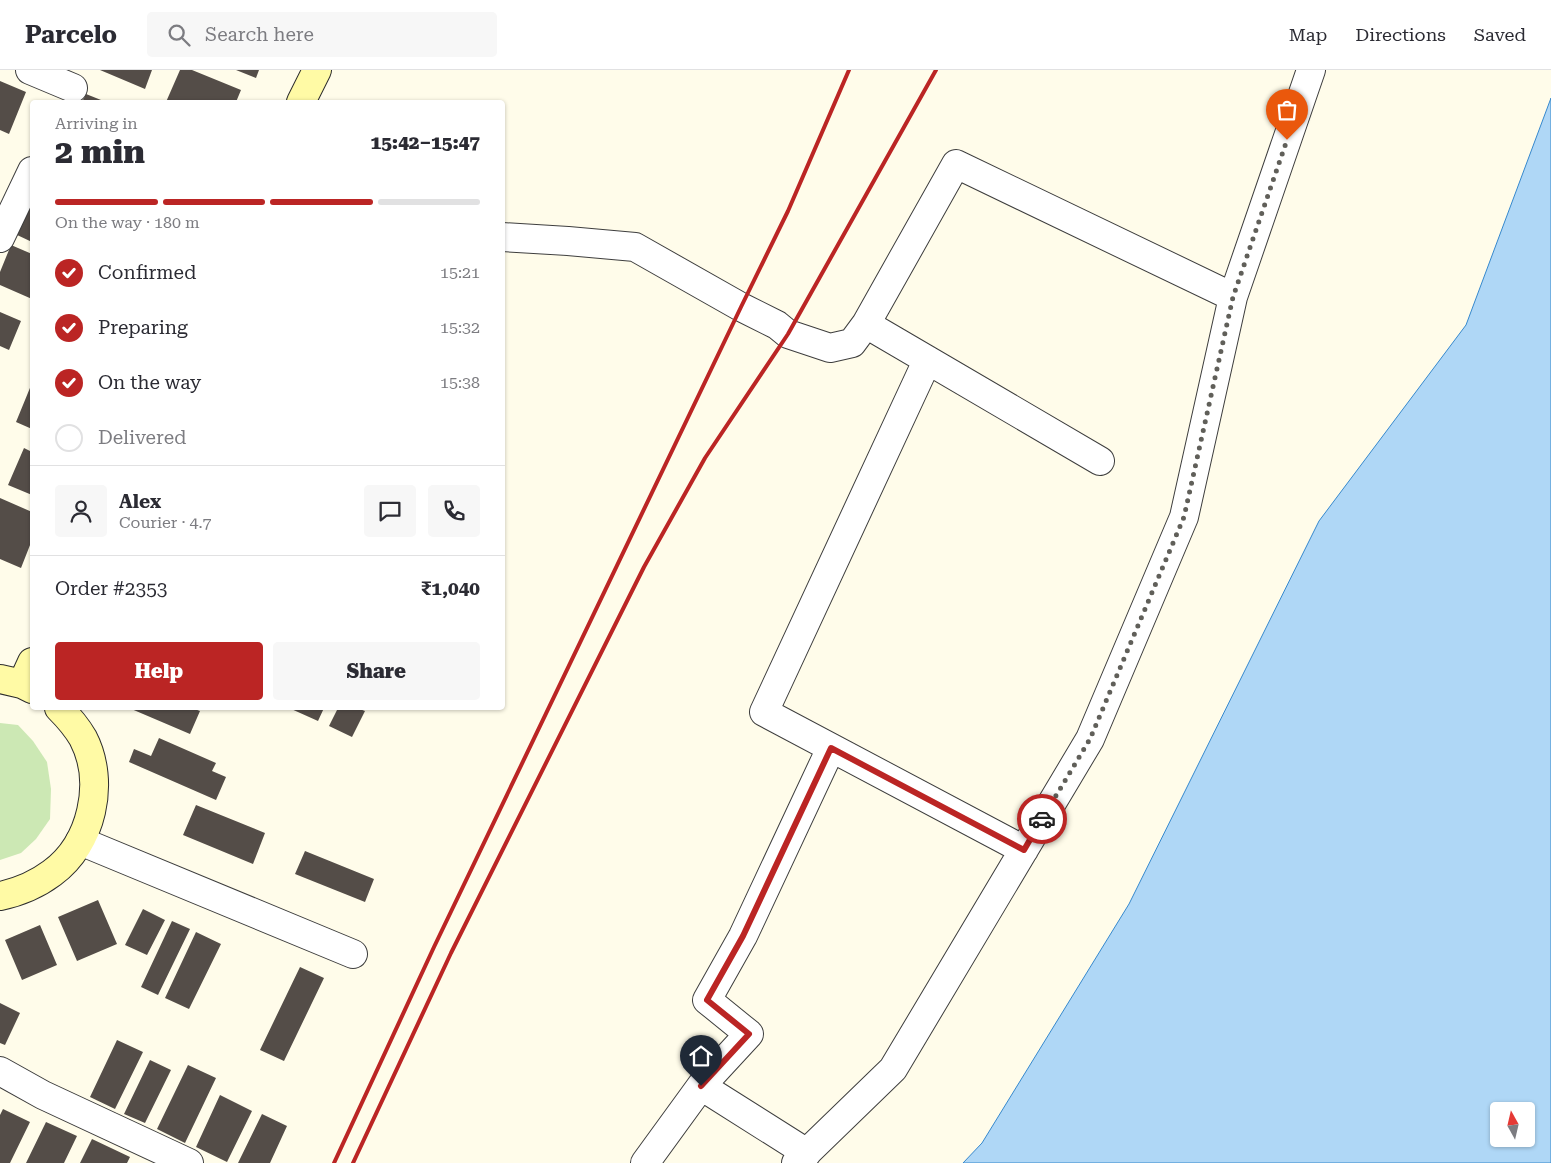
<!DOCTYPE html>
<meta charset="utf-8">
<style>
:root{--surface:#fff;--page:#f7f7f7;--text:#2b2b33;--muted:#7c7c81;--line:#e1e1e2;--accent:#bb2524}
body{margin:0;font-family:"Roboto Serif",serif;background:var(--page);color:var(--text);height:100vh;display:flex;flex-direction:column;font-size:19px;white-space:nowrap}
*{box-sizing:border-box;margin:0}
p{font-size:16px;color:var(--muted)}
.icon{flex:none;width:28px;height:28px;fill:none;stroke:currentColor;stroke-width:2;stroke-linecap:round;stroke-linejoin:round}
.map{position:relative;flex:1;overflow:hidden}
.panel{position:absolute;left:30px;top:30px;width:475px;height:610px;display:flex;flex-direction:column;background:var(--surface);border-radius:5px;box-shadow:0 1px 4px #0004}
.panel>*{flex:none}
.needle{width:32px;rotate:352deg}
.controls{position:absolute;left:1490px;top:1032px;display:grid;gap:10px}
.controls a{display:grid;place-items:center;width:45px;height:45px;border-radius:5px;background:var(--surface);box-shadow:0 1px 4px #0004;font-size:25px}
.pin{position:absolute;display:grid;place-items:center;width:42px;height:42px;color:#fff;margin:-51px -21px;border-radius:50% 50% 50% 0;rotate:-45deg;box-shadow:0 0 5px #0007}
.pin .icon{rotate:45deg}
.courier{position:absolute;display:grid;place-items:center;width:50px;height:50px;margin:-25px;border:4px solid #bb2524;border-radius:50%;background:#fff;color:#222;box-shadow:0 1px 6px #0007}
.overview em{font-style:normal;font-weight:800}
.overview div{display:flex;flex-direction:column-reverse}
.overview{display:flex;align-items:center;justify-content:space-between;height:85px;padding:0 25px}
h1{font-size:32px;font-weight:800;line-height:38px}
.bar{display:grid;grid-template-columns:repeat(4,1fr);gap:8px 5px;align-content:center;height:60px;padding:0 25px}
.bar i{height:6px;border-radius:4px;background:var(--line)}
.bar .current{background:var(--accent)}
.bar p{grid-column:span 4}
.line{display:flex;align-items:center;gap:12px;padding:0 25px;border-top:1px solid var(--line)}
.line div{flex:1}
.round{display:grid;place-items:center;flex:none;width:52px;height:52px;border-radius:5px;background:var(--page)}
ol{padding:0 25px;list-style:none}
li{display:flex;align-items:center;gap:15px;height:55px}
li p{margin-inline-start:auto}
li .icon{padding:5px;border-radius:50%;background:var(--accent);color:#fff;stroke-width:4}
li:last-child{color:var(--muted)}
li i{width:28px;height:28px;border:2px solid var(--line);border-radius:50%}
.button{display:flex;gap:10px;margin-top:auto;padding:10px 25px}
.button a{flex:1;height:58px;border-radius:5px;background:var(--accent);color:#fff;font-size:20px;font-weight:800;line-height:58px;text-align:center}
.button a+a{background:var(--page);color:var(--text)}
header{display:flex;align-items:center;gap:30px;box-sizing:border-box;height:70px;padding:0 25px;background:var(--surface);border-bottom:1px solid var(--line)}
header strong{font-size:24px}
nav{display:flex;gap:28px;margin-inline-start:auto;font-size:18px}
.search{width:350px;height:45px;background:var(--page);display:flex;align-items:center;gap:12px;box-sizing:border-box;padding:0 18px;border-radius:5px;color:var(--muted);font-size:19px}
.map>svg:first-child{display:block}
.green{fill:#cce8b4}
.water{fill:#afd7f6;stroke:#3688cd;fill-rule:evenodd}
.building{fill:#544d48}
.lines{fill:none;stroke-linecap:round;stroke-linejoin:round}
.street-casing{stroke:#3e3e3e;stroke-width:30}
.secondary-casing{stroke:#2d2d2d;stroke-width:30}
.street{stroke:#fff;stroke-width:28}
.secondary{stroke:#fffaa5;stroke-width:28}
.rail{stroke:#bb2524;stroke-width:4}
.done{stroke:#605f59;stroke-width:5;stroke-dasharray:0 9}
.route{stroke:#bb2524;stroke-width:6}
</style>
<header>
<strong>Parcelo</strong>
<div class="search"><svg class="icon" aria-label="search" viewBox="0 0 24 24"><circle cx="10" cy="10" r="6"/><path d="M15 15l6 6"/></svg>Search here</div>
<nav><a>Map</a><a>Directions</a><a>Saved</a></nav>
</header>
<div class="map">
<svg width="1551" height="1093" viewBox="0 0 1551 1093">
<rect width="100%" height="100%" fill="#fffcea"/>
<!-- green -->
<path class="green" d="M 0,653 L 18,655 L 33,671 L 47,692 L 51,719 L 50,749 L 36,769 L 21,783 L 0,790 Z"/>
<!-- water -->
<path class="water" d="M 1551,28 L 1551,1093 L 963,1093 L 982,1073 L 1129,834 L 1319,451 L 1466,255 ZM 1499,1041 L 1526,1041 L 1526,1069 L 1499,1069 Z"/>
<!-- building -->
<path class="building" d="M 100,0 L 152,0 L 145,19 Z
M 180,0 L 192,0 L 241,20 L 236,32 L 166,32 Z
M 236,0 L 259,0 L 256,8 Z
M 0,11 L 26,22 L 9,64 L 0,60 Z
M 86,24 L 106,32 L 82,32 Z
M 32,124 L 32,172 L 15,164 Z
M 11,175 L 32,184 L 32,229 L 0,215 L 0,202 Z
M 0,242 L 21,251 L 9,280 L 0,276 Z
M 32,313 L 32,359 L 16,352 Z
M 24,378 L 32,382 L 32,425 L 8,415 Z
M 0,428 L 32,442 L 32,470 L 21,498 L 0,489 Z
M 129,638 L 192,638 L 200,641 L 190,664 Z
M 289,638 L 324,638 L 318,651 Z
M 338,638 L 357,638 L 365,641 L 352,667 L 329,656 Z
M 159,668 L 216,693 L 212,701 L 226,707 L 216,730 L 129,692 L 134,679 L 151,686 Z
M 196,735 L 265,763 L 253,794 L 183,765 Z
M 305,781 L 374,809 L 365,832 L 295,804 Z
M 98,830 L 117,874 L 77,891 L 58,847 Z
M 143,839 L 165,850 L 147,885 L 125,875 Z
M 172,851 L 190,859 L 158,925 L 141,917 Z
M 40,855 L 57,895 L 22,910 L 5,870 Z
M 196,862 L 221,874 L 189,939 L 165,928 Z
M 300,897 L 324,908 L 284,991 L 260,980 Z
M 0,933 L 20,943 L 5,975 L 0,973 Z
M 117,970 L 143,982 L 115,1039 L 90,1027 Z
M 150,990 L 171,1000 L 145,1053 L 124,1044 Z
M 188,995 L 216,1008 L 185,1073 L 157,1059 Z
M 220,1025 L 252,1041 L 227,1092 L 196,1077 Z
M 3,1039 L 30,1052 L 10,1093 L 0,1093 L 0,1045 Z
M 262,1044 L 287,1056 L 270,1093 L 238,1093 Z
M 46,1052 L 77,1066 L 64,1093 L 26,1093 Z
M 92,1069 L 130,1087 L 127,1093 L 80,1093 Z"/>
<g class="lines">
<defs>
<path id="street" d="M 30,0 L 73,18
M 502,167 L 568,171 L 635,177 L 741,237 L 777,255 L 788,264 L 830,278 L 852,273 L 866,254 L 956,94 L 1233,227
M 0,168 L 32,101
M 866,254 L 1100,391
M 927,291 L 764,642 L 1024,780
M 80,771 L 353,884
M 0,1001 L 43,1025 L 189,1093
M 701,1016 L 807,1083
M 645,1093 L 701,1016 L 749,964 L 707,930 L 743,866 L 831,678
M 796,1093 L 893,999 L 1090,669 L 1184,447 L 1233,227 L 1311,0"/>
<path id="secondary" d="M 301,32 L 317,0
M 0,609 L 22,614 L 32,619
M 22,614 L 32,592
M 0,826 C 19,822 36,815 52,803 C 92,774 106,712 83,668 C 76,656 68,647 59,638"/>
</defs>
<!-- street casing -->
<use href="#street" class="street-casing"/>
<!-- secondary casing -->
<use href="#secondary" class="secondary-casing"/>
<!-- street -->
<use href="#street" class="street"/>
<!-- secondary -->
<use href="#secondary" class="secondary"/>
<!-- rail -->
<path class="rail" d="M 334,1093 L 434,877 L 741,237 L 788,141 L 849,0
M 353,1093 L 451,883 L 644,497 L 705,388 L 788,264 L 936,0"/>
</g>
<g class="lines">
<!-- done -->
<path class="done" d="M 1042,749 L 1090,669 L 1184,447 L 1233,227 L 1287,70"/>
<!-- route -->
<path class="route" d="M 701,1016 L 749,964 L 707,930 L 743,866 L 831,678 L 1024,780 L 1042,749"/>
</g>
</svg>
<div class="controls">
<a><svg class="needle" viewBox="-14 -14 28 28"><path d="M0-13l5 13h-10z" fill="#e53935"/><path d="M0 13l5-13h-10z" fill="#7c7c81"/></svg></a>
</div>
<div class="pin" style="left:1287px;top:70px;background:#ea580c"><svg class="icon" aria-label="bag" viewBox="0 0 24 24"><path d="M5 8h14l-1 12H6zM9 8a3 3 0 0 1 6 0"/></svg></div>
<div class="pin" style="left:701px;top:1016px;background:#1f2937"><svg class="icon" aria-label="home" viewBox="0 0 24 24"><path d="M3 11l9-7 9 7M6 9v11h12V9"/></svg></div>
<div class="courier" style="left:1042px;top:749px"><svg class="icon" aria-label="car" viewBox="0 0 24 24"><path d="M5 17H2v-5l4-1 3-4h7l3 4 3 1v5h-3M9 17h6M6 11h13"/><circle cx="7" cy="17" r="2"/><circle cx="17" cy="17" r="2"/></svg></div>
<section class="panel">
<div class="overview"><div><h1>2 min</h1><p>Arriving in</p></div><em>15:42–15:47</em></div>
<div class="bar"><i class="current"></i><i class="current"></i><i class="current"></i><i></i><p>On the way · 180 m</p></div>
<ol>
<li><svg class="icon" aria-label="check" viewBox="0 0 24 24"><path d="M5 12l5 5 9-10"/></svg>Confirmed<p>15:21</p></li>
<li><svg class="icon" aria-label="check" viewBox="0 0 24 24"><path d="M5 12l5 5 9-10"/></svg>Preparing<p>15:32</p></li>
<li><svg class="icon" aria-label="check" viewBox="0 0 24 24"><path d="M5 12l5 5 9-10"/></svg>On the way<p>15:38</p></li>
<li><i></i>Delivered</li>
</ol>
<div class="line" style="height:90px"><a class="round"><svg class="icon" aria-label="person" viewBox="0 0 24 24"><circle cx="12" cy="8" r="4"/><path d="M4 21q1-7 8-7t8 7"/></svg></a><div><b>Alex</b><p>Courier · 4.7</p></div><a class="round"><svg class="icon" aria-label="chat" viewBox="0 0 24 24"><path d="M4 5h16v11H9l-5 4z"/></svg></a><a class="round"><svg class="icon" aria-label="phone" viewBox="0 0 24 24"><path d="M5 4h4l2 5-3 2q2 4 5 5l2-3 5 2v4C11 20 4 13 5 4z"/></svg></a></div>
<div class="line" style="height:65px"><div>Order #2353</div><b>₹1,040</b></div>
<div class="button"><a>Help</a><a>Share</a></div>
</section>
</div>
